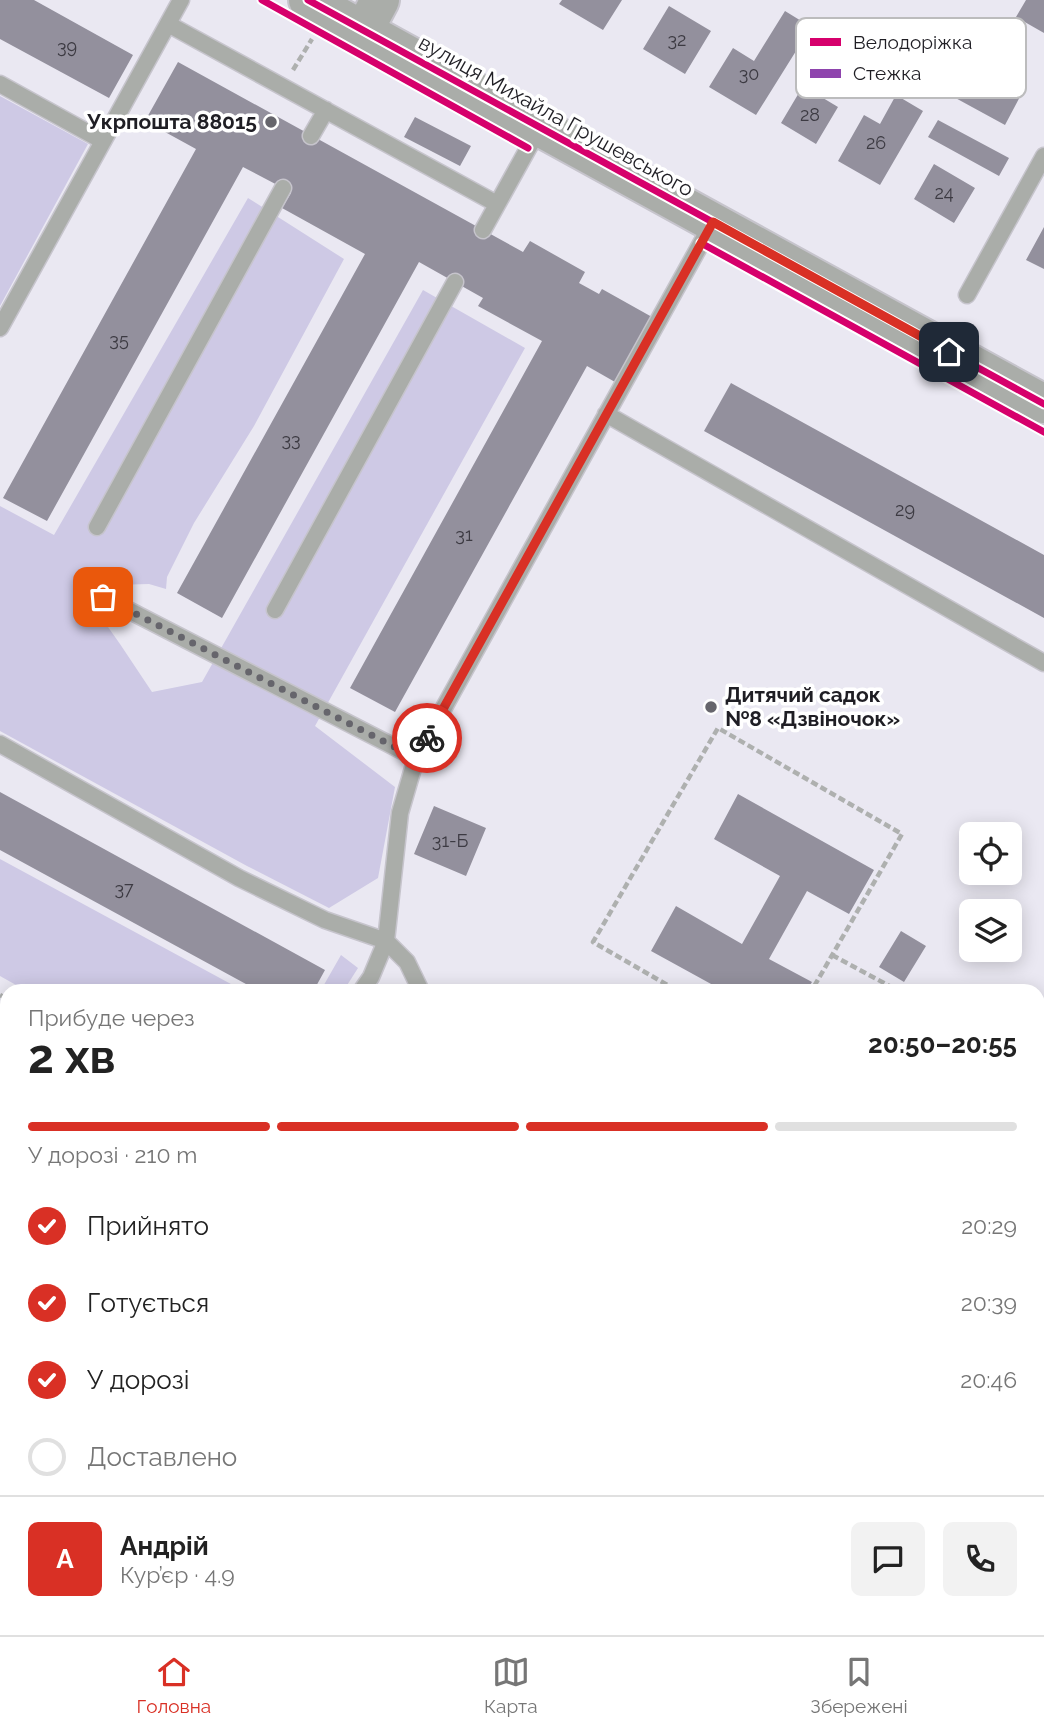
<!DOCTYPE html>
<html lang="uk">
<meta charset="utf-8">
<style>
:root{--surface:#fff;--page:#f2f2f2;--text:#222;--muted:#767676;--line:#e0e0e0;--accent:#d93025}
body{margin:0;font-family:Raleway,sans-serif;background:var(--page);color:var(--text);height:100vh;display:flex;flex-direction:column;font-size:26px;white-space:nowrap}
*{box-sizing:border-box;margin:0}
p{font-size:23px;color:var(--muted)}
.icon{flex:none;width:38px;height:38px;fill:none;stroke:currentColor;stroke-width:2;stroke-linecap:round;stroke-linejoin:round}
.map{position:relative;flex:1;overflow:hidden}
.side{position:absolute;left:0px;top:984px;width:1045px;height:653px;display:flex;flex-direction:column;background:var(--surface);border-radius:21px 21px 0 0;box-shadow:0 4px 18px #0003}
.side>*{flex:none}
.buttons{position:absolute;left:959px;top:822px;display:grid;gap:14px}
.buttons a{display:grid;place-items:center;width:63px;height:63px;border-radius:10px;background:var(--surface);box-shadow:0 4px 18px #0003;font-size:35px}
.pin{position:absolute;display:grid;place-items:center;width:60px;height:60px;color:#fff;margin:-30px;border-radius:14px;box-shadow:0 4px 10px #0006}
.courier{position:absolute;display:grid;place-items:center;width:70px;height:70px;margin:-35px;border:5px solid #d93025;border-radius:50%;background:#fff;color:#222;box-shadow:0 2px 9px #0007}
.headline em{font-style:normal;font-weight:700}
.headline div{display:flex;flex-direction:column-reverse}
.headline{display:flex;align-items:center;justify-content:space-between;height:119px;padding:0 28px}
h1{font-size:46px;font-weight:700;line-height:52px}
.bar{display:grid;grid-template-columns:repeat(4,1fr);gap:10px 7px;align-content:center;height:84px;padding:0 28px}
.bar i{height:9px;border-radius:5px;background:var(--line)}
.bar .current{background:var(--accent)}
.bar p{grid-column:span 4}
.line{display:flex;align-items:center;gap:18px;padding:0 28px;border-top:2px solid var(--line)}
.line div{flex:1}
.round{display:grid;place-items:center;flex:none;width:74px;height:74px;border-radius:10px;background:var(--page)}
ol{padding:0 28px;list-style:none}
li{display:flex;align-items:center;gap:21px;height:77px}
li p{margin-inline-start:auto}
li .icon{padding:7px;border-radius:50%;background:var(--accent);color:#fff;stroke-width:4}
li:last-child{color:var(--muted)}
li i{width:38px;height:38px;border:4px solid var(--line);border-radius:50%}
.menu{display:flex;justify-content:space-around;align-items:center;height:98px;border-top:2px solid var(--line);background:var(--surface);font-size:19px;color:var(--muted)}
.menu a{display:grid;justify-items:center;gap:4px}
.menu .current{color:var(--accent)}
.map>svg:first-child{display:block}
.green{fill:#cec9e5}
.building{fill:#93909d}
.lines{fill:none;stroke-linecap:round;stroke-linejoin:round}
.service-casing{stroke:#c6c4cc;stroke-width:19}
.tertiary-casing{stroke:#c6c4cc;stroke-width:42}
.path{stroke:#aeb0af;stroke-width:4.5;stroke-dasharray:7 3.5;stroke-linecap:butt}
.service{stroke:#aaada9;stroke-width:16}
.tertiary{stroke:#aaada9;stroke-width:38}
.quiet{stroke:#8e44ad;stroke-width:5;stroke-dasharray:10 5;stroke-linecap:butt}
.cycleway-casing{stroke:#fff;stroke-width:11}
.cycleway{stroke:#d6006c;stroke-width:7}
.done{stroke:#66656c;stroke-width:7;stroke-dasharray:0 12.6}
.route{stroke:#d93025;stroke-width:9}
.poi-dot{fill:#66656c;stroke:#fff;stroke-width:2.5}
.labels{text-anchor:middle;stroke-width:7;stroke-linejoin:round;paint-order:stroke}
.number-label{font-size:18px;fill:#3c3a42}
.street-label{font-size:21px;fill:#1f1e24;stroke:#fff}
.poi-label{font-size:21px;font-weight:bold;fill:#1f1e24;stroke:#fff;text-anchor:end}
.key{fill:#fff;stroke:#bcbcbd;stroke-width:2}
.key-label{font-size:19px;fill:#1f1e24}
</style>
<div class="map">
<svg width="1044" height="1635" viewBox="0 0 1044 1635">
<rect width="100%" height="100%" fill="#eae8f2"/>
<!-- green -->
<path class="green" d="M 0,96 L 88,144 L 0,306 Z
M 248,198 L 344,259 L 254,426 L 194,523 L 167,577 L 166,589 L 149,584 L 79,586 L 120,644 L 152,692 L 202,682 L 423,290 L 525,348 L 315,726 L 395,787 L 378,878 L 329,908 L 247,866 L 0,731 L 0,506 L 54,535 Z
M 0,859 L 242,990 L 25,990 L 0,976 Z
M 341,955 L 358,968 L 344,990 L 321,990 Z
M 7,1469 L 7,1629 L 116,1629 L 125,1635 L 0,1635 L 0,1480 Z
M 701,1629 L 835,1629 L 837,1635 L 710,1635 Z"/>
<!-- building -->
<path class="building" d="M 0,0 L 34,0 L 133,55 L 109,98 L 0,39 Z
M 562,0 L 622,0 L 603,30 L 559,4 Z
M 1026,0 L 1044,0 L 1044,33 L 1016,17 Z
M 669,6 L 711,31 L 685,74 L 643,49 Z
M 785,11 L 811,27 L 756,115 L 709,87 L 733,48 L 754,61 Z
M 178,62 L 523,252 L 530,241 L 585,272 L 579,283 L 599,294 L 602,289 L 652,317 L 615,382 L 587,366 L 395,712 L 350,688 L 542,341 L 478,306 L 483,298 L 419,262 L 222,618 L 177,593 L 365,254 L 282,208 L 291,193 L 283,188 L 243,167 L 47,521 L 3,498 L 196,149 L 145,121 Z
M 968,62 L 1023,91 L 1005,125 L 950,95 Z
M 803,86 L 838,107 L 816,144 L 781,123 Z
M 896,95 L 923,111 L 880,185 L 838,161 L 864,115 L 880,124 Z
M 415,117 L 471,146 L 460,166 L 404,137 Z
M 938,120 L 1009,158 L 999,176 L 928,137 Z
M 934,164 L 975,188 L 954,223 L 914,199 Z
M 1044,227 L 1044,269 L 1026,260 Z
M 731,383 L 1044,555 L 1044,618 L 704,431 Z
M 0,792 L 325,970 L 314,990 L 257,990 L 0,850 Z
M 738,794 L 874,870 L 849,914 L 807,891 L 769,959 L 812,982 L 807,990 L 722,990 L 651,951 L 676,906 L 742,944 L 780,876 L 714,839 Z
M 434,806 L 486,828 L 466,876 L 414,854 Z
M 901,931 L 926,946 L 904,982 L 879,967 Z
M 1038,1303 L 1044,1325 L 1043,1534 L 1038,1513 Z
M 287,1629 L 409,1629 L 417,1635 L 389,1635 L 384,1632 L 382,1635 L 295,1635 Z
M 474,1629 L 515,1629 L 511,1635 L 470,1635 Z
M 866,1629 L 919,1629 L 920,1635 L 867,1635 Z"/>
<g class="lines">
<defs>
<path id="service" d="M 168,24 L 497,204
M 0,84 L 103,141
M 311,136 L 326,110
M 483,230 L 540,127
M 967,295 L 1044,156
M 0,328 L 181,0
M 606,414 L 1044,663
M 97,527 L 283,188
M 103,597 L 416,758
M 275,610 L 455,282
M 0,744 L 239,878 L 325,920 L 386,941 L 407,962 L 420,989 L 419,990
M 362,990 L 371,977 L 386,941 L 400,813 L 416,758 L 713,222
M 1038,1190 L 1044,1213
M 663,1629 L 672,1635
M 948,1629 L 949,1635"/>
<path id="tertiary" d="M 308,0 L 1044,404
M 364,30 L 380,0"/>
</defs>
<!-- service casing -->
<use href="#service" class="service-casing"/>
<!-- tertiary casing -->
<use href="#tertiary" class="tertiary-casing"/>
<!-- path -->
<path class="path" d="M 293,70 L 312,39
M 832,955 L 897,990
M 676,990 L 593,942 L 718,728 L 902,834 L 812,990
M 0,995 L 7,999
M 0,1437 L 7,1425
M 134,1629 L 140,1633"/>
<!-- service -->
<use href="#service" class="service"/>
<!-- tertiary -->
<use href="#tertiary" class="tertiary"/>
<!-- quiet -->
<path class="quiet" d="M 668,1633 L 669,1629"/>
<defs>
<path id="cycleway" d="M 262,0 L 528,148
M 308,0 L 1044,404
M 701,243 L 1044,432"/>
</defs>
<!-- cycleway casing -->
<use href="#cycleway" class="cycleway-casing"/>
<!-- cycleway -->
<use href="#cycleway" class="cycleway"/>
</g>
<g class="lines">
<!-- done -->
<path class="done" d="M 103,597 L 416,758 L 427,738"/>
<!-- route -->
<path class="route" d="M 427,738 L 713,222 L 949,352"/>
</g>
<!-- markers -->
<g class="poi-dot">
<circle cx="271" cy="122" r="7"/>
<circle cx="711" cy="707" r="7"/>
</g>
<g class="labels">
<!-- number labels -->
<g class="number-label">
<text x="677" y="46">32</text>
<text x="67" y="53">39</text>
<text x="749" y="80">30</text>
<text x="810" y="121">28</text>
<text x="876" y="149">26</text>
<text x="944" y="199">24</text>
<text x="119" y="346">35</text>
<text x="291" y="446">33</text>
<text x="905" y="516">29</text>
<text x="464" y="541">31</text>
<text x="450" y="847">31-Б</text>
<text x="124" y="895">37</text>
</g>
<!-- street labels -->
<g class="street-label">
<text transform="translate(556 116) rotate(29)" y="7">вулиця Михайла Грушевського</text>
</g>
<!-- poi labels -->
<g class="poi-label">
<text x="257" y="129">Укрпошта 88015</text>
<text x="725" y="702" text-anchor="start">Дитячий садок<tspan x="725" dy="24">№8 «Дзвіночок»</tspan></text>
</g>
</g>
<!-- legend -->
<rect x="796" y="18" width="230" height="80" rx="10" class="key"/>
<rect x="810" y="38" width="31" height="8" fill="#d6006c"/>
<rect x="810" y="69" width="31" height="9" fill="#8e44ad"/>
<g class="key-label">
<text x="853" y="49">Велодоріжка</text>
<text x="853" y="80">Стежка</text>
</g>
</svg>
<div class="buttons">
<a><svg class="icon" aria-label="locate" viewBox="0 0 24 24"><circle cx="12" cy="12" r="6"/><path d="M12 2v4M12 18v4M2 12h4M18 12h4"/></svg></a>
<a><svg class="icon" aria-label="layers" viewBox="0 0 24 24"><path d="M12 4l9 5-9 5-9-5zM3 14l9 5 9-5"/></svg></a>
</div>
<div class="pin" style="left:103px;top:597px;background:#ea580c"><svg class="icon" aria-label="bag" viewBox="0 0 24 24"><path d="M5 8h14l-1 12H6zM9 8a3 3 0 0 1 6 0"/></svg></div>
<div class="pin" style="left:949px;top:352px;background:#1f2937"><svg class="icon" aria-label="home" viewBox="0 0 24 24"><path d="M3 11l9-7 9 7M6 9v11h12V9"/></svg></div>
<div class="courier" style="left:427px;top:738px"><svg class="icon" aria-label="bike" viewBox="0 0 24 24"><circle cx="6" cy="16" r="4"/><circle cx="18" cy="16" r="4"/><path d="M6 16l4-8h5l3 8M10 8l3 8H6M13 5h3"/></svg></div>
<section class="side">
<div class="headline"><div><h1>2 хв</h1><p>Прибуде через</p></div><em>20:50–20:55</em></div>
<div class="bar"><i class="current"></i><i class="current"></i><i class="current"></i><i></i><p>У дорозі · 210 m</p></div>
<ol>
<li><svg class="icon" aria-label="check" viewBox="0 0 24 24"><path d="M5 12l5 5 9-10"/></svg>Прийнято<p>20:29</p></li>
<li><svg class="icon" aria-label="check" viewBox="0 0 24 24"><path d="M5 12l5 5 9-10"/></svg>Готується<p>20:39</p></li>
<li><svg class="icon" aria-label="check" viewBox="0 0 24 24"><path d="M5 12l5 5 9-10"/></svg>У дорозі<p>20:46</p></li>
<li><i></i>Доставлено</li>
</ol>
<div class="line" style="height:126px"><b class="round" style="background:var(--accent);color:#fff">А</b><div><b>Андрій</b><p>Кур’єр · 4.9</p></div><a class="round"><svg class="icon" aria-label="chat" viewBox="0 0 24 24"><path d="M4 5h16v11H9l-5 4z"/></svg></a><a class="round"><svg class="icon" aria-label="phone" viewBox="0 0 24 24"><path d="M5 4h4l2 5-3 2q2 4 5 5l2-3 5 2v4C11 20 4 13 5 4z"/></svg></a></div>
</section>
</div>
<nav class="menu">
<a class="current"><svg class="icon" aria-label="home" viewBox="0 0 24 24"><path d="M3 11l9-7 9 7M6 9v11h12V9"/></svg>Головна</a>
<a><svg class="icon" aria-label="map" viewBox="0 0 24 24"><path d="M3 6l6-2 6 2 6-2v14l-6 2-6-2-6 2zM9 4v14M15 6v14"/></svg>Карта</a>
<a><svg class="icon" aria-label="saved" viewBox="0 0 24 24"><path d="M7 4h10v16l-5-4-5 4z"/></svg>Збережені</a>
</nav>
